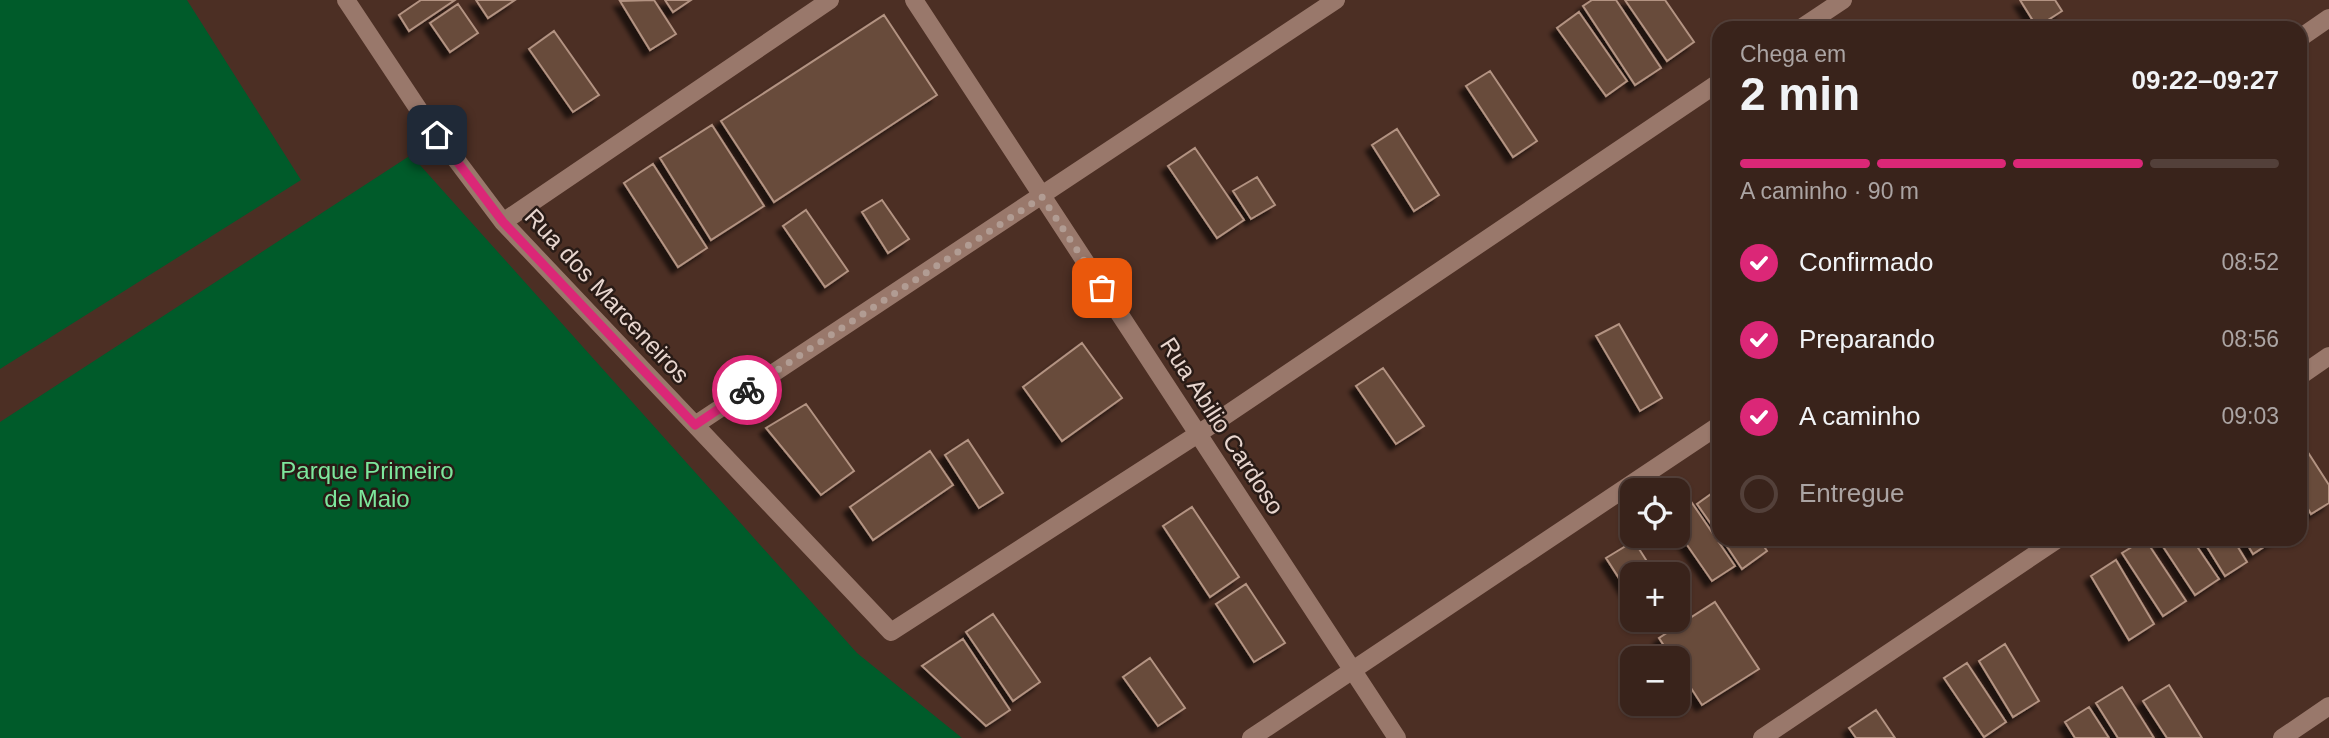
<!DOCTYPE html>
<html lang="pt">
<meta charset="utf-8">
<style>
:root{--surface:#39231b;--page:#402b24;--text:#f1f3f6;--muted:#aba4a3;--line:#53403a;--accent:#db2777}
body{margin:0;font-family:Helvetica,sans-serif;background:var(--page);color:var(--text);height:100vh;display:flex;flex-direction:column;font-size:26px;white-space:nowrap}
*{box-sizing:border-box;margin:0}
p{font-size:23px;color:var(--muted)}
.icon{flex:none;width:38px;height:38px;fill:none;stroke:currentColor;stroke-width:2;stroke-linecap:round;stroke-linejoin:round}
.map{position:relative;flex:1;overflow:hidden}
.drawer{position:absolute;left:1712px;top:21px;width:595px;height:525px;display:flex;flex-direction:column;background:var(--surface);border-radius:21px;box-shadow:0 2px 5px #0004,0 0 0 2px var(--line)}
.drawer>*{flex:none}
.controls{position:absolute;left:1620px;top:478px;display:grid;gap:14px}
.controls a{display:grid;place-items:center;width:70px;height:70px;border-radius:14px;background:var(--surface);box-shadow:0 2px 5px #0004,0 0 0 2px var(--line);font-size:35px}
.pin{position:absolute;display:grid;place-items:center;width:60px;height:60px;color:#fff;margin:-30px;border-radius:14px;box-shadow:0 4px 10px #0006}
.courier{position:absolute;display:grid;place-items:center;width:70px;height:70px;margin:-35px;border:5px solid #db2777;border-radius:50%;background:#fff;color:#222;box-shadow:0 2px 9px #0007}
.overview em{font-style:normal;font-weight:800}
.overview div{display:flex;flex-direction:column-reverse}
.overview{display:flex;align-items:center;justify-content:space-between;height:119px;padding:0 28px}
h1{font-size:46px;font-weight:800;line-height:52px}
.bar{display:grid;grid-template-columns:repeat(4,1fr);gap:10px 7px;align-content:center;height:84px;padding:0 28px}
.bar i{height:9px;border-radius:5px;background:var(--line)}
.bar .selected{background:var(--accent)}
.bar p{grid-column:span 4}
ol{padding:0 28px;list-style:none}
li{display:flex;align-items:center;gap:21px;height:77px}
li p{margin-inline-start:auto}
li .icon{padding:7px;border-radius:50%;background:var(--accent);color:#fff;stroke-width:4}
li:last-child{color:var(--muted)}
li i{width:38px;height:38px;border:4px solid var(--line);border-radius:50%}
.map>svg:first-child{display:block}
.green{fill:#005b2a}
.building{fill:#684b3b;stroke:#b39382;stroke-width:2;filter:url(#shadow)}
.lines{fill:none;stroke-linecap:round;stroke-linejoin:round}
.minor{stroke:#99786b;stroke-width:18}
.done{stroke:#b19c93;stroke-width:7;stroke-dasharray:0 12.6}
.route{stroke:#db2777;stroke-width:9}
.labels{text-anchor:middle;stroke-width:5;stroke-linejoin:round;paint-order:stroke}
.street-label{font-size:24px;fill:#e8d6cf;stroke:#291b16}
.park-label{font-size:24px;fill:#7de79c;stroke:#291b16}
</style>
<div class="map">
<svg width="2329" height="738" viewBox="0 0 2329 738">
<defs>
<filter id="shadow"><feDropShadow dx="-6" dy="6" stdDeviation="2" flood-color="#0009"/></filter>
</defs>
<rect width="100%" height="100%" fill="#4c2f24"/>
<!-- green -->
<path class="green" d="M 0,0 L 187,0 L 301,180 L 0,369 Z
M 411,155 L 857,653 L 962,738 L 0,738 L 0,422 Z"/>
<!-- building -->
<path class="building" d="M 421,0 L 455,0 L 409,31 L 399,15 Z
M 476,0 L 515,0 L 488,18 Z
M 654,0 L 676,34 L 650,50 L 620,1 Z
M 665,0 L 691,0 L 673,12 Z
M 1592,0 L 1616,0 L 1661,68 L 1635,85 L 1583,6 Z
M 1625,0 L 1665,0 L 1694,42 L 1667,61 Z
M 2020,0 L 2055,0 L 2062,11 L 2037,27 Z
M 458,4 L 478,33 L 450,52 L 430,23 Z
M 1579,12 L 1627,81 L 1606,96 L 1557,28 Z
M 884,15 L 937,95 L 774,202 L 721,121 Z
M 554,31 L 599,95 L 573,112 L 529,49 Z
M 1490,71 L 1537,141 L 1513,157 L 1466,86 Z
M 712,125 L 764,206 L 711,240 L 660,158 Z
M 1397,129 L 1439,195 L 1414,211 L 1372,145 Z
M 1195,148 L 1244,220 L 1217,238 L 1168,166 Z
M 653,164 L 707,248 L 678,267 L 624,183 Z
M 1257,177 L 1275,205 L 1251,219 L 1233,191 Z
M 882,200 L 909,239 L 888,253 L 862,212 Z
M 806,210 L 848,271 L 825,287 L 783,226 Z
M 1619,324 L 1662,398 L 1640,411 L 1596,336 Z
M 1082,343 L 1122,398 L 1062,441 L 1023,387 Z
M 1383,368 L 1424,426 L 1396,444 L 1356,386 Z
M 806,404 L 854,471 L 821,495 L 766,428 Z
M 968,440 L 1003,493 L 979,508 L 945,455 Z
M 2300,440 L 2329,485 L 2329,503 L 2311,514 L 2300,495 Z
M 930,451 L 953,485 L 873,540 L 850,507 Z
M 1718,489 L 1718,534 L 1697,504 Z
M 1690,500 L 1735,566 L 1712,581 L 1678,532 L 1678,508 Z
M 1192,507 L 1239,577 L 1210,597 L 1163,526 Z
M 1722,539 L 1759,539 L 1767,551 L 1742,569 Z
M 2145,539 L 2186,601 L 2163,616 L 2122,553 Z
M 2158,539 L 2192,539 L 2219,579 L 2195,595 Z
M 2202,539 L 2233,539 L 2247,562 L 2225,576 Z
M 2244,539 L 2276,539 L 2253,554 Z
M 1634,541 L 1655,574 L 1633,574 L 1633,600 L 1606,558 Z
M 2116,560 L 2154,624 L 2129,640 L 2091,576 Z
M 1246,584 L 1285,643 L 1254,662 L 1216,604 Z
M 1715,602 L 1759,669 L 1702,705 L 1678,668 L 1678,658 L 1672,658 L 1659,638 Z
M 993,614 L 1040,682 L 1013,701 L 966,632 Z
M 963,639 L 1010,710 L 986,726 L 922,666 Z
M 2005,644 L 2039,701 L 2013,717 L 1979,661 Z
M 1150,658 L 1185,708 L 1158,726 L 1123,677 Z
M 1967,663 L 2006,722 L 1984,737 L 1944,678 Z
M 2169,685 L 2202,738 L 2167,738 L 2143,701 Z
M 2122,687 L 2154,738 L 2118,738 L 2096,703 Z
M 2089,707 L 2109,738 L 2075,738 L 2065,722 Z
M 1876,710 L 1895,738 L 1856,738 L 1849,728 Z"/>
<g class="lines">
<!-- minor -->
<path class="minor" d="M 346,0 L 421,113 L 503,222 L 891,632 L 1198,434 L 1718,83
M 914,0 L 1397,738
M 1801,28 L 1843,0
M 2300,38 L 2329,18
M 503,222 L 830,0
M 2300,376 L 2329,356
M 695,425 L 1336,0
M 1251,738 L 1718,426
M 1762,738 L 2058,539
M 2282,738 L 2329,706"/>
</g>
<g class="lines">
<!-- done -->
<path class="done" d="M 747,390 L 1042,197 L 1102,288"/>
<!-- route -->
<path class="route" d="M 437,135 L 503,222 L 695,425 L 747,390"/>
</g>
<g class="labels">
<!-- street labels -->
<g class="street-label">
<text transform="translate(607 296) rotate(47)" y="8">Rua dos Marceneiros</text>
<text transform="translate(1222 426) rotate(57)" y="8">Rua Abilio Cardoso</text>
</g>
<!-- park labels -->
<g class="park-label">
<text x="367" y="479">Parque Primeiro<tspan x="367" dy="28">de Maio</tspan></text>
</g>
</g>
</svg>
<div class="controls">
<a><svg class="icon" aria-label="locate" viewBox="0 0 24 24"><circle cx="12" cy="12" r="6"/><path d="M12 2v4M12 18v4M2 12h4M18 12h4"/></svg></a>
<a>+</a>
<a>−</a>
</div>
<div class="pin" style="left:1102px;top:288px;background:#ea580c"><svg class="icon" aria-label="bag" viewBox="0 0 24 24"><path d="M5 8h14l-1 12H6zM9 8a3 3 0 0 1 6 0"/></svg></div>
<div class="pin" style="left:437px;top:135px;background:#1f2937"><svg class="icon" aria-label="home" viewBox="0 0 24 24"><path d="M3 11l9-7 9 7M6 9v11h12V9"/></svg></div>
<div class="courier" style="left:747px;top:390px"><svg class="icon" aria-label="bike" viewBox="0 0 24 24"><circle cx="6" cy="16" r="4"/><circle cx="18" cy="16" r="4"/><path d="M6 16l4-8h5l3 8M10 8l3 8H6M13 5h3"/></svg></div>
<section class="drawer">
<div class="overview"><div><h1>2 min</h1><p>Chega em</p></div><em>09:22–09:27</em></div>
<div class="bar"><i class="selected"></i><i class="selected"></i><i class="selected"></i><i></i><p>A caminho · 90 m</p></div>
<ol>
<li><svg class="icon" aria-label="check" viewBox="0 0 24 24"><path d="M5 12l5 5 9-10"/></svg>Confirmado<p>08:52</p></li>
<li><svg class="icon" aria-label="check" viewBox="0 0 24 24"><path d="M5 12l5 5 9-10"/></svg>Preparando<p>08:56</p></li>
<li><svg class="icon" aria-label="check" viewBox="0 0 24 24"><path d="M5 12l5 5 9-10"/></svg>A caminho<p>09:03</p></li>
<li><i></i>Entregue</li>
</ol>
</section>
</div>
